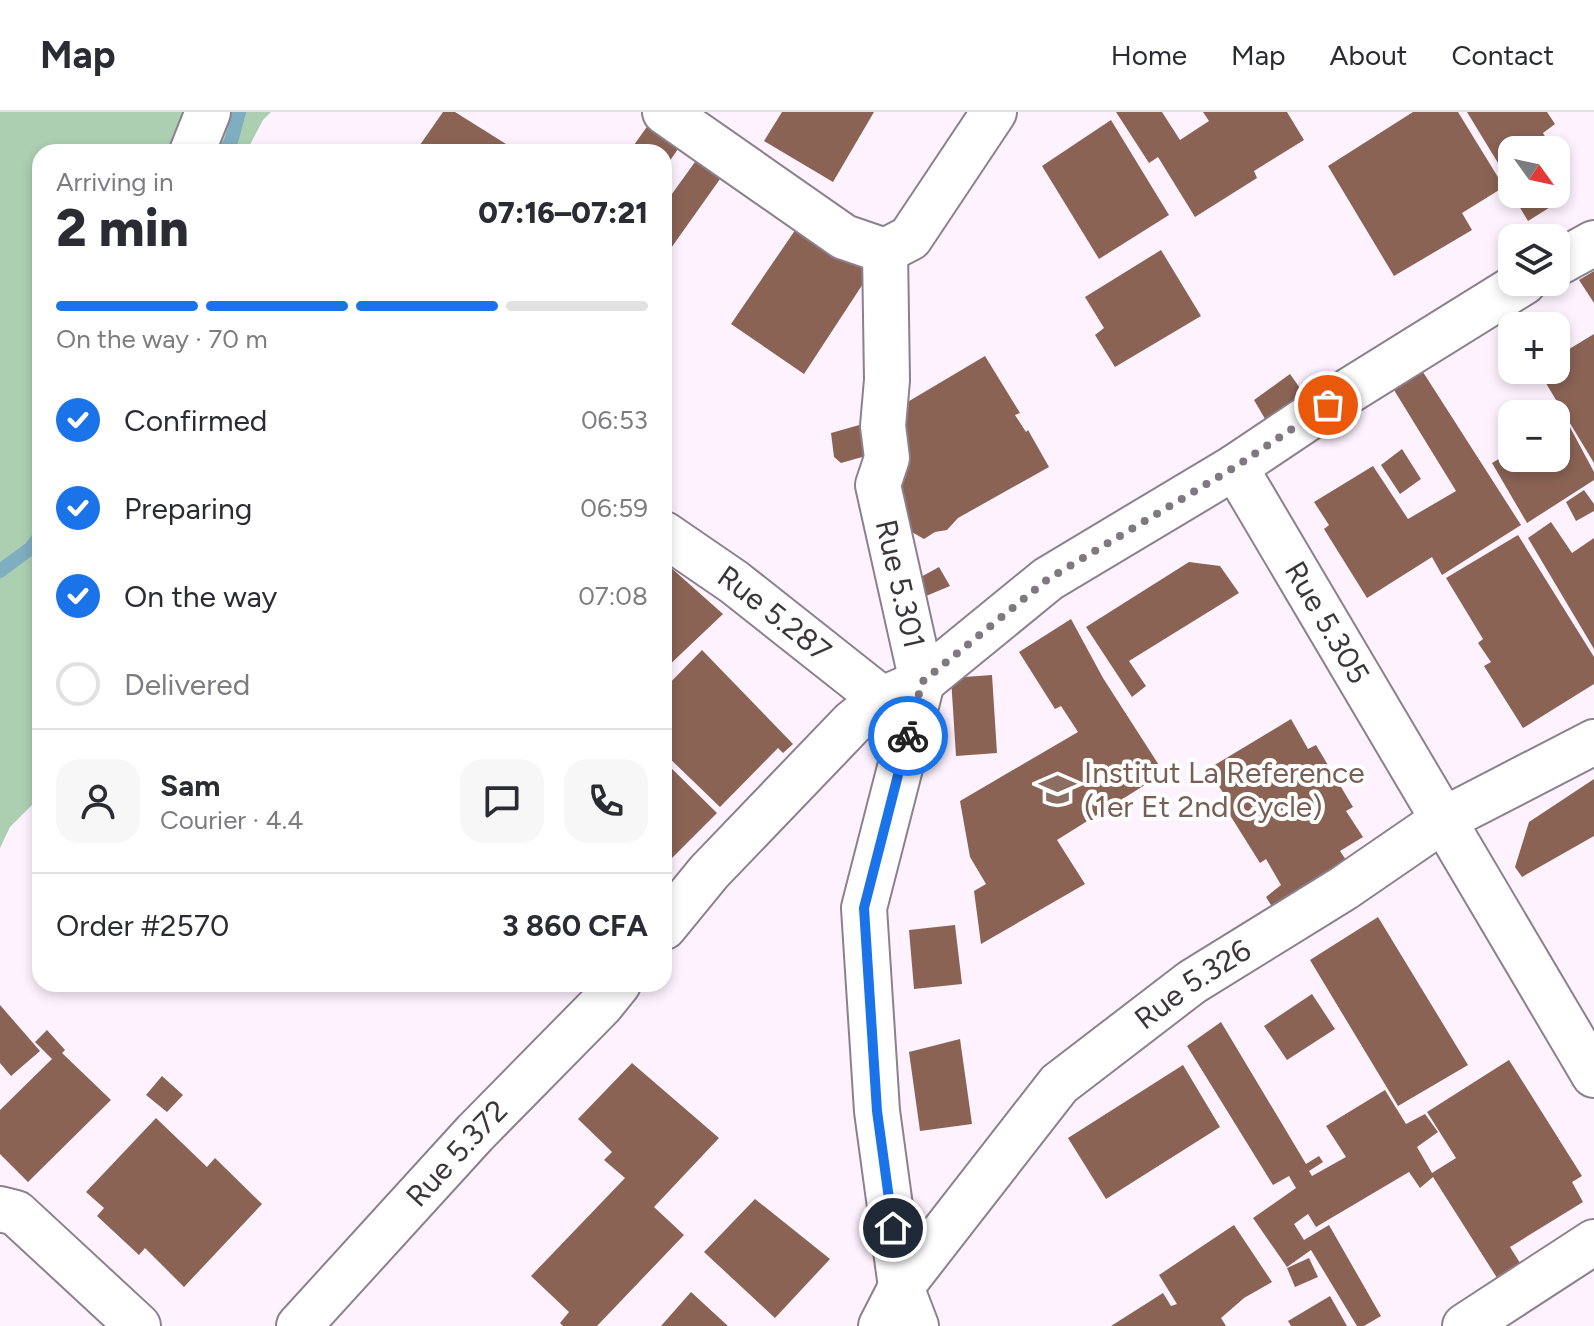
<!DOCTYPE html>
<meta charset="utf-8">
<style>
:root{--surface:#fff;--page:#f7f7f7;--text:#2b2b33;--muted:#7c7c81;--line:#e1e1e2;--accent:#1a73e8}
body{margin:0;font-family:Figtree,sans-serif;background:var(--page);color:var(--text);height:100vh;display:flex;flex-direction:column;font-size:30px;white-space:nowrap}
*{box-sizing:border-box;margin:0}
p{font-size:26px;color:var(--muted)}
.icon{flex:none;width:44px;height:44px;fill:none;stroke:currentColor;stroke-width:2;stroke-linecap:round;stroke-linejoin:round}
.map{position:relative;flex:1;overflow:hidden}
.drawer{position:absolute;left:32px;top:32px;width:640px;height:848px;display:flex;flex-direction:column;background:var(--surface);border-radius:24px;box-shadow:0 4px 12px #0003}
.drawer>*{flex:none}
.needle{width:52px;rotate:123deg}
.fabs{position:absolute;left:1498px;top:24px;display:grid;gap:16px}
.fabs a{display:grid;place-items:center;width:72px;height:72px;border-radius:16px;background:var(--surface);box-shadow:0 4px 12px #0003;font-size:40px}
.pin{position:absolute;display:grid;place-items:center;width:68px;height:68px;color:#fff;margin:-34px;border:4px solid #fff;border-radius:50%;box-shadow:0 2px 8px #0007}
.courier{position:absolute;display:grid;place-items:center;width:80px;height:80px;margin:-40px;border:6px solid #1a73e8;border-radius:50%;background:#fff;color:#222;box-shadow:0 2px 10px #0007}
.overview em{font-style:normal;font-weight:800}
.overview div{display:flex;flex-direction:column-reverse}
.overview{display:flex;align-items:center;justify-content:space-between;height:136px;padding:0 24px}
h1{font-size:52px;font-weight:800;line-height:60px}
.bar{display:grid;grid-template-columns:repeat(4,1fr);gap:12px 8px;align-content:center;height:96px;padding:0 24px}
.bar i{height:10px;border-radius:6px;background:var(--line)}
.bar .selected{background:var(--accent)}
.bar p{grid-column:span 4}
.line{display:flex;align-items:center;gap:20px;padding:0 24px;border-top:2px solid var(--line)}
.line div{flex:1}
.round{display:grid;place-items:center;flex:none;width:84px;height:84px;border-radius:24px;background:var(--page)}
ol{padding:0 24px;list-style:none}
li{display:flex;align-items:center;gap:24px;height:88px}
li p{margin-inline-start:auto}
li .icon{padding:8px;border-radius:50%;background:var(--accent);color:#fff;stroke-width:4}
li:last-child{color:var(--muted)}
li i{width:44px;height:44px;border:4px solid var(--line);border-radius:50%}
header{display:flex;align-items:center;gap:48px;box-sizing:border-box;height:112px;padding:0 40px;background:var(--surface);border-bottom:2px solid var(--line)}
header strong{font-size:38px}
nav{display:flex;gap:44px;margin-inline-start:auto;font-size:28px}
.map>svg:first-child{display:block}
.green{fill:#accfb2}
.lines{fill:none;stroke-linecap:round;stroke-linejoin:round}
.stream{stroke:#7faec0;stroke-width:14}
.building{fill:#8a6354}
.street-casing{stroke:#8d808e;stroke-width:48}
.street{stroke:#fff;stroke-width:44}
.done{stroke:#807880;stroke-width:8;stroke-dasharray:0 14.4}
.route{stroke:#1a73e8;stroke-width:10}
.labels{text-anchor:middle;stroke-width:8;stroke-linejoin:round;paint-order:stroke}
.street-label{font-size:30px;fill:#3c363c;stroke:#fff}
.education-label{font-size:30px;fill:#785e54;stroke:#fff;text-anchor:start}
</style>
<header>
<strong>Map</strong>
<nav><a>Home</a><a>Map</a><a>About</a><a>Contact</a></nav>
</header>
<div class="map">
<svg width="1594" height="1214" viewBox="0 0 1594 1214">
<rect width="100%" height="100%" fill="#fdf2fe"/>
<!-- green -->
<path class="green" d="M 0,0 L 271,0 L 263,8 L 246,40 L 40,40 L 40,685 L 10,715 L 0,736 Z"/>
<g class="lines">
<!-- stream -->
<path class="stream" d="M 224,40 L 231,30 L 239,0
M 0,459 L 31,436 L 40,424"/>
</g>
<!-- building -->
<path class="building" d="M 443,0 L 455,0 L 519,40 L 415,40 Z
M 782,0 L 874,0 L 833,70 L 764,29 Z
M 1116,0 L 1162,0 L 1180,28 L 1209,9 L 1203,0 L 1287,0 L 1304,28 L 1254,59 L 1257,66 L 1195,105 L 1158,45 L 1149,51 Z
M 1413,0 L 1458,0 L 1504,75 L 1462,101 L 1472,118 L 1394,164 L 1328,54 Z
M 1467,0 L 1547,0 L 1555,12 L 1543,21 L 1553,38 L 1512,38 L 1512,74 Z
M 1111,8 L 1169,103 L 1099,147 L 1042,54 Z
M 651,9 L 683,30 L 664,57 L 664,40 L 629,40 Z
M 700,43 L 725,60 L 664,146 L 664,93 Z
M 1516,82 L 1556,82 L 1560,89 L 1528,109 L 1513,84 Z
M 800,111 L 872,158 L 804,262 L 731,212 Z
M 1161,138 L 1201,204 L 1115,255 L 1095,223 L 1104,216 L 1085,185 Z
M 1594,159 L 1594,191 L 1579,168 Z
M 1594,222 L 1594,351 L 1538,258 L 1556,258 L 1556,245 Z
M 985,244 L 1020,301 L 1015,303 L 1026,320 L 1028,318 L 1049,355 L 958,406 L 947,418 L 935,420 L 924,427 L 910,419 L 903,395 L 889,301 Z
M 1423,260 L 1521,413 L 1442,463 L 1432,445 L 1367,486 L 1324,417 L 1329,413 L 1314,390 L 1373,354 L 1408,407 L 1456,379 L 1394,278 Z
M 1290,262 L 1307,286 L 1268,312 L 1254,288 Z
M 1565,306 L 1594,360 L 1594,368 L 1527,411 L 1492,351 L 1512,339 L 1512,346 L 1556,346 L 1556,312 Z
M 870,310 L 880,340 L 841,351 L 834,345 L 831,321 Z
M 1402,337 L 1421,367 L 1400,382 L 1381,353 Z
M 1584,378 L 1594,392 L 1594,399 L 1576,409 L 1566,390 Z
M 1551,410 L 1572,441 L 1594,426 L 1594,537 L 1528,426 Z
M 1518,423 L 1594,545 L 1594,572 L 1523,616 L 1484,554 L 1491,550 L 1478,531 L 1483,527 L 1446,466 Z
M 1189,450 L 1220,454 L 1239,481 L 1129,549 L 1146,574 L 1132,585 L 1086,515 Z
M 669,454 L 723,502 L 664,558 L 664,459 Z
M 939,455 L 950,474 L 926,484 L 919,466 Z
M 1071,507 L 1103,566 L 1164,661 L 1057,728 L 1085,772 L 981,832 L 974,779 L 986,772 L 970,745 L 960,689 L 1078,620 L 1061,594 L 1055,597 L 1019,540 Z
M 702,538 L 793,632 L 783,641 L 778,636 L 720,695 L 664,641 L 664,577 Z
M 992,563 L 997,641 L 956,644 L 951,566 Z
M 1291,607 L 1308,637 L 1316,633 L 1353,695 L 1346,699 L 1363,725 L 1340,739 L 1352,757 L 1277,803 L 1266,785 L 1281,773 L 1266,747 L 1260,751 L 1223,692 L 1227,687 L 1208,657 Z
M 664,649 L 717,701 L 664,754 Z
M 1594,667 L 1594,724 L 1522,765 L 1515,755 L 1529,710 Z
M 1378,805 L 1468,953 L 1398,994 L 1310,848 Z
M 955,813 L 962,872 L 914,877 L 909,818 Z
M 1312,882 L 1335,917 L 1287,948 L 1264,914 Z
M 0,893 L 40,939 L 11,964 L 0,951 Z
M 1221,910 L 1306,1052 L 1319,1044 L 1323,1050 L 1309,1059 L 1312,1064 L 1346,1045 L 1326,1014 L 1385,978 L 1406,1012 L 1425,1002 L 1438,1020 L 1417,1035 L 1432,1061 L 1456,1046 L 1427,1000 L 1509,948 L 1582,1064 L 1572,1070 L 1583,1090 L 1510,1135 L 1522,1154 L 1499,1169 L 1433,1065 L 1420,1076 L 1409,1060 L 1316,1115 L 1308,1102 L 1294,1112 L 1304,1128 L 1329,1113 L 1381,1204 L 1364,1214 L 1357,1214 L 1311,1138 L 1287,1155 L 1253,1106 L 1296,1076 L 1289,1064 L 1273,1073 L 1187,934 Z
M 47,918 L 65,938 L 62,941 L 111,988 L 28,1070 L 0,1042 L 0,998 L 52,947 L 35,930 Z
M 960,927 L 972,1012 L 920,1019 L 909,940 Z
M 632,951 L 719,1026 L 654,1095 L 684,1123 L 597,1214 L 563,1214 L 560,1211 L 569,1200 L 531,1164 L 625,1066 L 604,1048 L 612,1040 L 578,1007 Z
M 1183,953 L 1220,1015 L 1106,1087 L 1068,1026 Z
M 162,964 L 183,983 L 167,1000 L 146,983 Z
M 156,1006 L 207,1055 L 215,1046 L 262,1092 L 184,1175 L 145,1136 L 139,1143 L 97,1104 L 104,1096 L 86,1080 Z
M 755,1087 L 830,1147 L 775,1206 L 704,1140 Z
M 1234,1113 L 1272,1170 L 1244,1186 L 1221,1206 L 1226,1214 L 1111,1214 L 1163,1181 L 1171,1194 L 1177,1192 L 1159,1163 Z
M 1309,1146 L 1318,1165 L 1295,1175 L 1287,1156 Z
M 691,1180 L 728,1214 L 661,1214 Z
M 1330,1184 L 1347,1214 L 1291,1214 L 1288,1209 Z"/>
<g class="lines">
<defs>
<g id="street">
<path d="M 665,0 L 844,125 L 885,139"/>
<path d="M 192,40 L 208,0"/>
<path d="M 1556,152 L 1594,131"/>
<path id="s1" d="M 1524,170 L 1347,280 L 1235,355 L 1594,963"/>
<path id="s2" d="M 664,422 L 734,470 L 882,587"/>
<path d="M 664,815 L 709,760 L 852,611 L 882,587 L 922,570 L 1048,467 L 1235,355"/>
<path d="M 0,1097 L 16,1101 L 138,1214"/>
<path id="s3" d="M 299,1214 L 475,1021 L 601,893 L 618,872"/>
<path id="s4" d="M 881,1214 L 901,1175 L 1059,972 L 1192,870 L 1344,776 L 1443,708 L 1594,630"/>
<path d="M 916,1214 L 901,1175 L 877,999 L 864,796 L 922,570 L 878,373 L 887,346 L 883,314 L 887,268 L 885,139 L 910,126 L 994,0"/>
<path d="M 1465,1214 L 1594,1130"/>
</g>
</defs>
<!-- street casing -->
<use href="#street" class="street-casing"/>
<!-- street -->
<use href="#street" class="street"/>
</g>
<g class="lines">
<!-- done -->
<path class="done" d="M 908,624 L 922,570 L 1048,467 L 1235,355 L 1328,293"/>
<!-- route -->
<path class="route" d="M 893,1116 L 877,999 L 864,796 L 908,624"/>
</g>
<!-- icons -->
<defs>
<symbol id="school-bare" viewBox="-9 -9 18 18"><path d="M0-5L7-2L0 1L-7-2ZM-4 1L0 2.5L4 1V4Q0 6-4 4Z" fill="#8d6e63" stroke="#fff" stroke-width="2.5" paint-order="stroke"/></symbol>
</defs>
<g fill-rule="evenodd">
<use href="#school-bare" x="1032" y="652" width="51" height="51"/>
</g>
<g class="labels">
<!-- street labels -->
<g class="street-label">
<text transform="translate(900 472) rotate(77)" y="10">Rue 5.301</text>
<text dy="10" stroke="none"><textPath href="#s2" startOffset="136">Rue 5.287</textPath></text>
<text dy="10" stroke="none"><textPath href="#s1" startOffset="524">Rue 5.305</textPath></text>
<text dy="10" stroke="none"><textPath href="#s4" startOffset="468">Rue 5.326</textPath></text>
<text dy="10" stroke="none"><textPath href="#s3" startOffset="234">Rue 5.372</textPath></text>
</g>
<!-- education labels -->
<g class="education-label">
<text x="1084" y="671">Institut La Reference<tspan x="1084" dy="34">(1er Et 2nd Cycle)</tspan></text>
</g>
</g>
</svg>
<div class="fabs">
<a><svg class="needle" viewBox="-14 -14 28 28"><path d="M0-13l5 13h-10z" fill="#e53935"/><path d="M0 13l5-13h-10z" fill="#7c7c81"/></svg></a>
<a><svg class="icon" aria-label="layers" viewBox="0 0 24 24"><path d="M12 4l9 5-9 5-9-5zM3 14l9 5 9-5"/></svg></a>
<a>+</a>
<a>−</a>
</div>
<div class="pin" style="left:1328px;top:293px;background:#ea580c"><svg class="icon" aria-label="bag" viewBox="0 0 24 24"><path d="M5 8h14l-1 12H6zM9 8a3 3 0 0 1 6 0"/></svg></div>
<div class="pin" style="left:893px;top:1116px;background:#1f2937"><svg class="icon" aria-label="home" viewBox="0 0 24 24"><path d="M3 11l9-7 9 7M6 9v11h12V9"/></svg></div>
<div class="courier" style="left:908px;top:624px"><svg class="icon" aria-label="bike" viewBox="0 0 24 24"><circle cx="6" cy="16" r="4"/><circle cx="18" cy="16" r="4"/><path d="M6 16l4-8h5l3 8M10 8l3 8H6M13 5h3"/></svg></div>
<section class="drawer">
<div class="overview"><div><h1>2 min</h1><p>Arriving in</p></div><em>07:16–07:21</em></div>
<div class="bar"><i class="selected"></i><i class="selected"></i><i class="selected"></i><i></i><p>On the way · 70 m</p></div>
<ol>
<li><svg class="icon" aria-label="check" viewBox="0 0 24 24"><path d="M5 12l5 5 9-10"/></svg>Confirmed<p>06:53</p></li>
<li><svg class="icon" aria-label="check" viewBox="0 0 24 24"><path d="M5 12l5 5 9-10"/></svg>Preparing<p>06:59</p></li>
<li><svg class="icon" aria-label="check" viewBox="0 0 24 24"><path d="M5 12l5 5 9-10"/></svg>On the way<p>07:08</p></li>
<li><i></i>Delivered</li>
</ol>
<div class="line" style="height:144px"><a class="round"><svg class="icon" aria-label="person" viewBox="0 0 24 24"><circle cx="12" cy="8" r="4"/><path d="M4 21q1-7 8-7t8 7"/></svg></a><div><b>Sam</b><p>Courier · 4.4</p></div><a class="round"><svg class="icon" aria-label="chat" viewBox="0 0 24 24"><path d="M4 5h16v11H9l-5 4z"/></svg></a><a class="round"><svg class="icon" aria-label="phone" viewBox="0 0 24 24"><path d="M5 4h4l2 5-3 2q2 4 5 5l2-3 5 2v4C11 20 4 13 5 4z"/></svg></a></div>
<div class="line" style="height:104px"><div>Order #2570</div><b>3 860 CFA</b></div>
</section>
</div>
